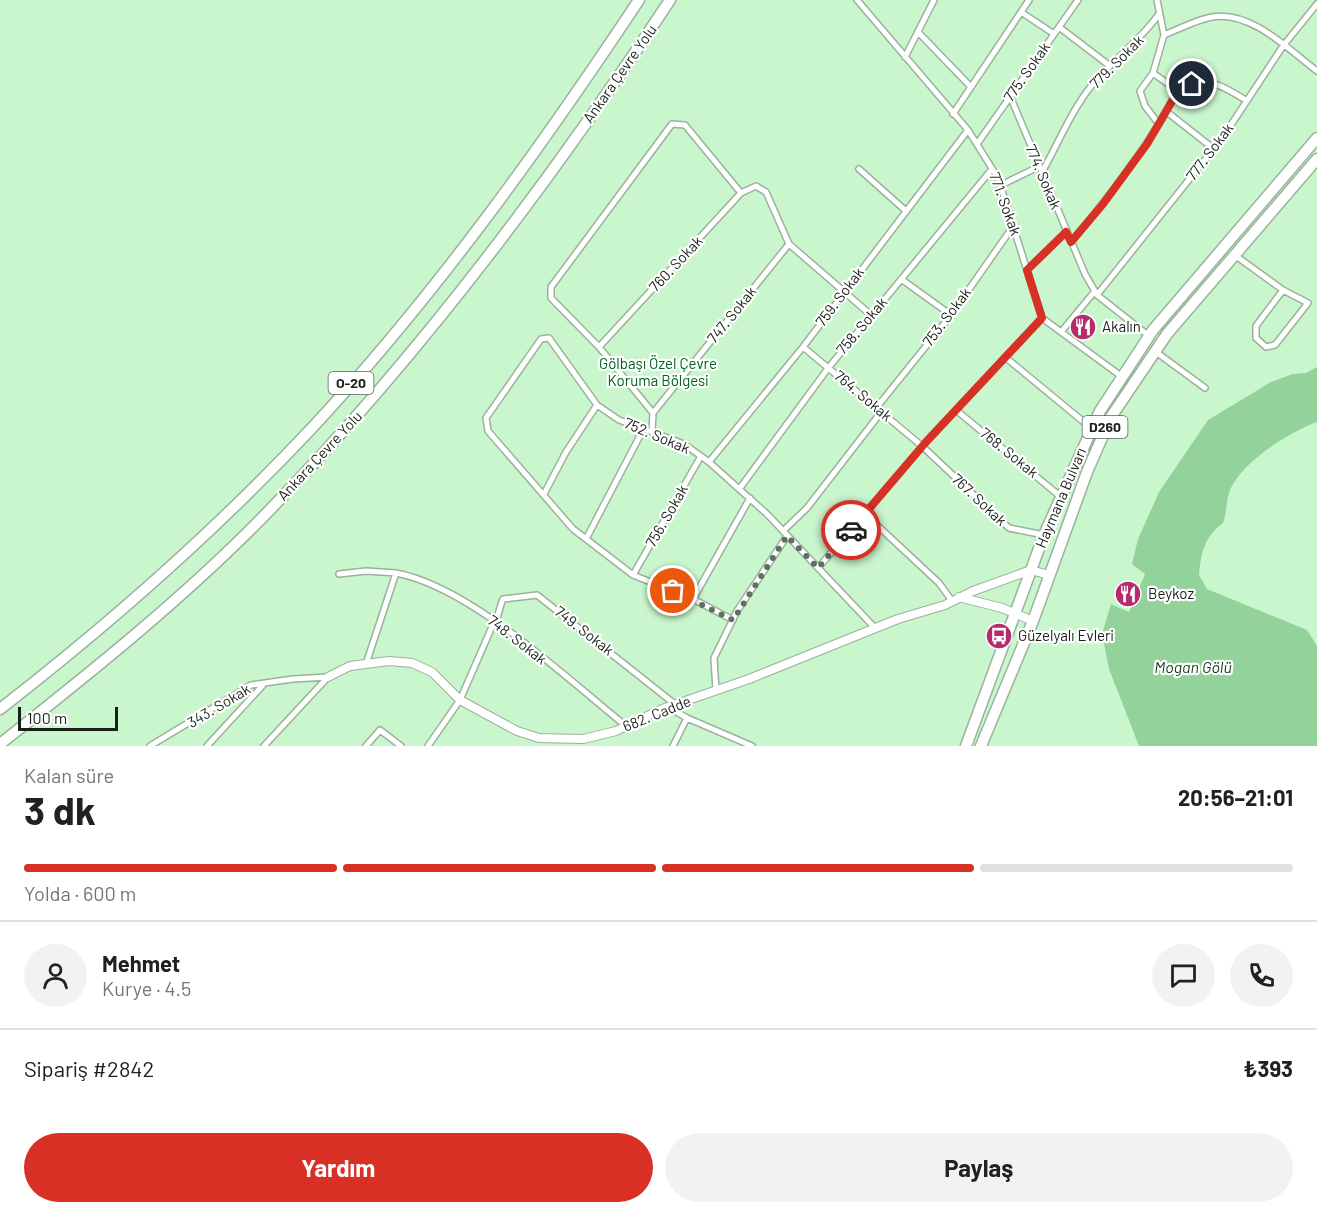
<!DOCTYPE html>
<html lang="tr">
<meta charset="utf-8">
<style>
:root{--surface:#fff;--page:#f2f2f2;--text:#202124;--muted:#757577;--line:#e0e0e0;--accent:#d93025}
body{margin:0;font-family:Barlow,sans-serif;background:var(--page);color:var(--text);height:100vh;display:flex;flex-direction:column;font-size:22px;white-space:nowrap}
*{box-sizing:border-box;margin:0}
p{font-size:20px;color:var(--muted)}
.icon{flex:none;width:33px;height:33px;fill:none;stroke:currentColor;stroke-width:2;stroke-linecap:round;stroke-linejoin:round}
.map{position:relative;height:746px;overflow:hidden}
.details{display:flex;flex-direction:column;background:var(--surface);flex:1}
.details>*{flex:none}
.scale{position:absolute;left:18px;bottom:15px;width:100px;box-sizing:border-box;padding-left:6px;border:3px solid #182119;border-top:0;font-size:16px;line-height:21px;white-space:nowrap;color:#182119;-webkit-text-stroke:4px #fff;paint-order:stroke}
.pin{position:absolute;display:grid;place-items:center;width:51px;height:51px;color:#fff;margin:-26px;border:3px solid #fff;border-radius:50%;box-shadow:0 2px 6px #0007}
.courier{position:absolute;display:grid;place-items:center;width:60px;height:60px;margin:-30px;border:4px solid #d93025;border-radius:50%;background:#fff;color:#222;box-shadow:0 2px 8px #0007}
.headline em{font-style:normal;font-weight:700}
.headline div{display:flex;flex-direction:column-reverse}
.headline{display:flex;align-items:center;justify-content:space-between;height:102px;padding:0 24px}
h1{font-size:39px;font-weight:700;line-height:45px}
.bar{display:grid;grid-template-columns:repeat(4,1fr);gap:9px 6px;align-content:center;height:72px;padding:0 24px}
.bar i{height:8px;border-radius:4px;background:var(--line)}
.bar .active{background:var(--accent)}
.bar p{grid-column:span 4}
.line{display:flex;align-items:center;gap:15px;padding:0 24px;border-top:2px solid var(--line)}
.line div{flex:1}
.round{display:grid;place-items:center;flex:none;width:63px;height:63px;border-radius:32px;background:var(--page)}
.action{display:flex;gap:12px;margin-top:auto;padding:12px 24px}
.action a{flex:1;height:69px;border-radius:36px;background:var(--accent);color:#fff;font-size:24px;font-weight:700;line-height:69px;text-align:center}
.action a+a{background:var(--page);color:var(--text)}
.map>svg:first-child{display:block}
.green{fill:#caf6ce}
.water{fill:#94d29b}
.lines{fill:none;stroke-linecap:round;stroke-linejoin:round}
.street-casing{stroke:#99b29b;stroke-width:8}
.secondary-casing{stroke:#99b29b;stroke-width:10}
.highway-casing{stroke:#99b29b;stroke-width:13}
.street{stroke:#fff;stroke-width:5}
.secondary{stroke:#fff;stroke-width:8}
.highway{stroke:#fff;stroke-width:10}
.done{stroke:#616e62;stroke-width:6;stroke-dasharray:0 10.8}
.route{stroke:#d93025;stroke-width:8}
.labels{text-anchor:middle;stroke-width:4.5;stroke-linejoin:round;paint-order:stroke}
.shield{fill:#fff;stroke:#5d645e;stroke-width:1.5}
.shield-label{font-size:14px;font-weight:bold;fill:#182119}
.street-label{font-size:15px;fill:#182119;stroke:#fff}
.poi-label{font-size:15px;fill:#182119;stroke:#fff;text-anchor:start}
.park-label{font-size:15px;fill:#006321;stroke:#fff}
.water-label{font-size:16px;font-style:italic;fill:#133e1b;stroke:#fff}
</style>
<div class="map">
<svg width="1317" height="746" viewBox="0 0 1317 746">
<rect width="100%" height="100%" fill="#e8feea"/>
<!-- green -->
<path class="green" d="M 0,0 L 1317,0 L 1317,746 L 0,746 Z"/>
<!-- water -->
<path class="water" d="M 1317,367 L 1317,422 C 1289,432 1242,462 1230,490 C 1226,500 1227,512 1223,523 C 1205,536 1201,552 1199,575 L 1207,589 L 1307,630 L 1317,646 L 1317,746 L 1139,746 L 1109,669 L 1102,634 L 1111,604 L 1129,612 L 1145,574 L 1132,564 L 1138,539 L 1159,492 L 1208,420 L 1271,382 L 1293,374 L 1306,373 Z"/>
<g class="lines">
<defs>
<path id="street" d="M 857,0 L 968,130 L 998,178 L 1042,318 L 1121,376
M 1157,0 L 1164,35 L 1153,73 L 1178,91
M 1021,12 L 1054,34
M 1059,27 L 1110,66
M 918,32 L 971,87
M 1164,35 C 1179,29 1196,20 1212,17 C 1251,10 1289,50 1317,71
M 905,57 L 934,0
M 1153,73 L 1140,91 L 1145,106 L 1159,124
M 1010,96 L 1085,274 L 1097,295 L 1149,336
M 1167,112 L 1214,149
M 953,114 L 1029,0
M 977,144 L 1078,0
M 859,169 L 906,211
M 1041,174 C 1057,146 1071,111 1092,85 C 1113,60 1140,41 1159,14
M 1001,185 L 1038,167
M 1071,242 C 1104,203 1135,163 1162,119 C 1170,105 1175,90 1191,84 C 1211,77 1231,91 1247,101
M 1236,256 L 1283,290 L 1308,303 L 1275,345 L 1266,347 L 1256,338 L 1256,326 L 1283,290
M 1027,270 L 1066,232
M 901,279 L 951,315
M 1097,295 L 1223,137 L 1283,46 L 1317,4
M 1061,332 L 1095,291
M 599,347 L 741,193 L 756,186 L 766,192 L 789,244 L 871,315
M 803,347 L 922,446 L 1009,528 L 1044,535
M 1156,352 L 1205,388
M 1005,357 L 1091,428
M 877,407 L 951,315 L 1014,225
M 956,410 L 1061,497
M 653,413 L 789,244
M 652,431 L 653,413 L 599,347 L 551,298 L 551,287 L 672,124 L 685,125 L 741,193
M 709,462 L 803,347 L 968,130
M 740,488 L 829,367 L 992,169
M 544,494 L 566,452 L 597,405
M 865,514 L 939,583 L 952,601
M 783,531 L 807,508 L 882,411
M 586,539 L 644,428
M 818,568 L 926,442 L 1042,318
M 396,573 C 471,587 566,678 626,726
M 339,574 L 366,571 L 396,573 L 366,664
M 633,575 L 701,456
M 693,599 L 750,498
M 733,620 L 693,599 L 633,575 L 573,529 L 488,431 L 486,418 L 541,339 L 549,338 L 597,405 L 619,420 L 684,444 L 709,462 L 767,514 L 875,628
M 716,691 L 714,658 L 737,611 L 787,536
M 668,707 L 687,718 L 673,746
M 687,718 L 752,746
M 150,746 L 251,685 L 293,679 L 328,677
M 207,746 L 264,684
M 264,746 L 328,677
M 366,746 L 380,730 L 401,746
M 428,746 L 460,700 L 491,629 C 499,620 498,610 503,599 L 537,595 L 676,705"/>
<path id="secondary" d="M 959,597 L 1002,608 L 1033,621
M 328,677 L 350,666 L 389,661 L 412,663 L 432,672 L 460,700 L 517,731 L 539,738 L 583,739 L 616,731 L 662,709 L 749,679 L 898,619 L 945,605 L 973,591 L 1031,570 L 1049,575"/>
<path id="highway" d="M 0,709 C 111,623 215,531 311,429 C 433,298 540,149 639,0
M 0,744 C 90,673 180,601 260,520 C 415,362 549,184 670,0
M 966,746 L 1044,535 L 1100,411 L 1153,330 L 1317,138
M 981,746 L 1033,621 L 1087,472 L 1111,417 L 1167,334 L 1317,159"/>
</defs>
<!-- street casing -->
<use href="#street" class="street-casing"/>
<!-- secondary casing -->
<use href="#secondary" class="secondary-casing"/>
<!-- highway casing -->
<use href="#highway" class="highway-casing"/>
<!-- street -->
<use href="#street" class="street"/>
<!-- secondary -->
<use href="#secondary" class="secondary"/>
<!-- highway -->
<use href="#highway" class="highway"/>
</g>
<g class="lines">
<!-- done -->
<path class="done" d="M 673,591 L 733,620 L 787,536 L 818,568 L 851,530"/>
<!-- route -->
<path class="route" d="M 851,530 L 926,442 L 1042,318 L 1027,270 L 1066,232 L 1071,242 L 1103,204 L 1147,144 L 1178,91 L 1192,84"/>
</g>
<!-- icons -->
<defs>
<symbol id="restaurant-disc" viewBox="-11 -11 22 22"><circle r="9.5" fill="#b42c6c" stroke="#fff"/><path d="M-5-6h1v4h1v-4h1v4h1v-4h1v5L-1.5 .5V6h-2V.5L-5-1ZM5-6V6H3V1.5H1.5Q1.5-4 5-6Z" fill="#fff"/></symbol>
<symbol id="bus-disc" viewBox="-11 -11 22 22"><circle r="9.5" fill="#b42c6c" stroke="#fff"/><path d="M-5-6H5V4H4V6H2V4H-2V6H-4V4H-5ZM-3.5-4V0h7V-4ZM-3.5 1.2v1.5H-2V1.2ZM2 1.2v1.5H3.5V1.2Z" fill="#fff"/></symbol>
</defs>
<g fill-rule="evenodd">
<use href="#restaurant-disc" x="1068" y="312" width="30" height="30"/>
<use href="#restaurant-disc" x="1113" y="579" width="30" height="30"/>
<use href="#bus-disc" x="984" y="621" width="30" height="30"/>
</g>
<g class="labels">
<!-- shield labels -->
<g class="shield">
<rect x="328.5" y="372" width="45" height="22" rx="4.5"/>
<rect x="1082.5" y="416" width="45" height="22" rx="4.5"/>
</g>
<g class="shield-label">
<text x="351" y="388">O-20</text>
<text x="1105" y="432">D260</text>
</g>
<!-- street labels -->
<g class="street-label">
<text transform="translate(1117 62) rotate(-45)" y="5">779. Sokak</text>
<text transform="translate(1027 72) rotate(-55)" y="5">775. Sokak</text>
<text transform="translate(620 74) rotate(-55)" y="5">Ankara Çevre Yolu</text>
<text transform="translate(1210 152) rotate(-53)" y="5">777. Sokak</text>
<text transform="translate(1043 177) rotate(67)" y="5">774. Sokak</text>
<text transform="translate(1005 204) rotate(70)" y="5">771. Sokak</text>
<text transform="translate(676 264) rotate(-47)" y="5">760. Sokak</text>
<text transform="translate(840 297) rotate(-53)" y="5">759. Sokak</text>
<text transform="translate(732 315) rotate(-51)" y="5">747. Sokak</text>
<text transform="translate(947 317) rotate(-53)" y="5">753. Sokak</text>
<text transform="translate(862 326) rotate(-50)" y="5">758. Sokak</text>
<text transform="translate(863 396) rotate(40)" y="5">764. Sokak</text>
<text transform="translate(657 436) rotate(23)" y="5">752. Sokak</text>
<text transform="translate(1009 453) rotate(39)" y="5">768. Sokak</text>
<text transform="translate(320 456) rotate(-47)" y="5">Ankara Çevre Yolu</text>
<text transform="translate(1061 498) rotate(-67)" y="5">Haymana Bulvarı</text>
<text transform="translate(979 500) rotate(43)" y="5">767. Sokak</text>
<text transform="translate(667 516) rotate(-60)" y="5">756. Sokak</text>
<text transform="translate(584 631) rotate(38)" y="5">749. Sokak</text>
<text transform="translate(517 640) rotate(38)" y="5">748. Sokak</text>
<text transform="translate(219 706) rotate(-31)" y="5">343. Sokak</text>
<text transform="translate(657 714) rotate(-22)" y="5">682. Cadde</text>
</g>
<!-- poi labels -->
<g class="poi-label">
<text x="1102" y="332">Akalın</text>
<text x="1148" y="599">Beykoz</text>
<text x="1018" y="641">Güzelyalı Evleri</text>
</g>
<!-- park labels -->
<g class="park-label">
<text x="658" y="369">Gölbaşı Özel Çevre<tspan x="658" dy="17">Koruma Bölgesi</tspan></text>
</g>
<!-- water labels -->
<g class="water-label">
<text x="1193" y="673">Mogan Gölü</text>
</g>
</g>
</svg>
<div class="scale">100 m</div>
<div class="pin" style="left:673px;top:591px;background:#ea580c"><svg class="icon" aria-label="bag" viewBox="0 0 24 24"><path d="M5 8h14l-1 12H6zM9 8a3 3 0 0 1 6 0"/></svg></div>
<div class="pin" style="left:1192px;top:84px;background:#1f2937"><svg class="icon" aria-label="home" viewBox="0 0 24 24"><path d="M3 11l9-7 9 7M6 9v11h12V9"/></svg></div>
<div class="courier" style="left:851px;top:530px"><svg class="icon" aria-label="car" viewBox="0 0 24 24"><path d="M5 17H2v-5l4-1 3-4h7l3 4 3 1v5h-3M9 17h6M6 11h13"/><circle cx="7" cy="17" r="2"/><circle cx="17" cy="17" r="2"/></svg></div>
</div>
<section class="details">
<div class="headline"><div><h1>3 dk</h1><p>Kalan süre</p></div><em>20:56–21:01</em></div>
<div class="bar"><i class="active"></i><i class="active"></i><i class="active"></i><i></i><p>Yolda · 600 m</p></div>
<div class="line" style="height:108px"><a class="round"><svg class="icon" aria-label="person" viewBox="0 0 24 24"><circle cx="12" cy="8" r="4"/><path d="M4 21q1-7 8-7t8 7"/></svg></a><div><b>Mehmet</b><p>Kurye · 4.5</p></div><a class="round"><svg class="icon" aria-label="chat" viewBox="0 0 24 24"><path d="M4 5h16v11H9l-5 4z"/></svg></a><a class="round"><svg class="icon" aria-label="phone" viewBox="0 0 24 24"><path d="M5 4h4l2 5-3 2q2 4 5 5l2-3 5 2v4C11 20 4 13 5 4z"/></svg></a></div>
<div class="line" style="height:78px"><div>Sipariş #2842</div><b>₺393</b></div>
<div class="action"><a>Yardım</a><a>Paylaş</a></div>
</section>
